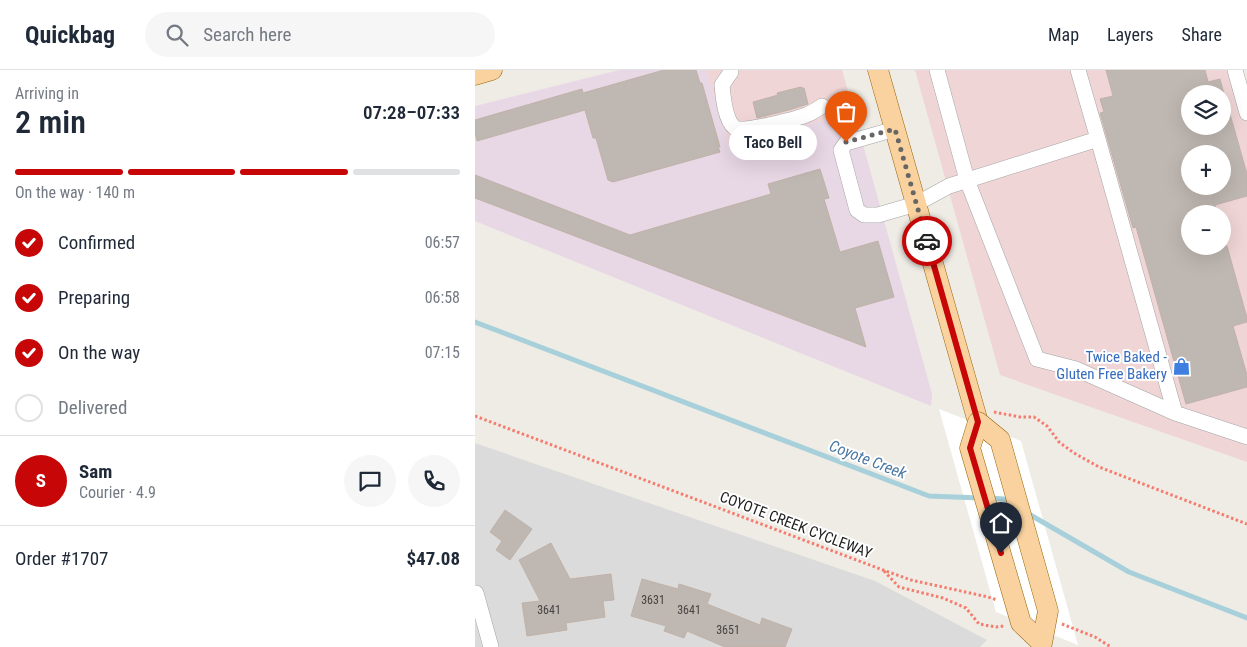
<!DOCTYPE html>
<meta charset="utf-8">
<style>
:root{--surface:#fff;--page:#f6f6f7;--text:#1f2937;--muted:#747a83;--line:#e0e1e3;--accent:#c60607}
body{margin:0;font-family:"Roboto Condensed",sans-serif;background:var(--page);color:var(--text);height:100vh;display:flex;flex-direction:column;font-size:19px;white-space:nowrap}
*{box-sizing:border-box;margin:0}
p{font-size:16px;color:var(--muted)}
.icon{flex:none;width:28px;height:28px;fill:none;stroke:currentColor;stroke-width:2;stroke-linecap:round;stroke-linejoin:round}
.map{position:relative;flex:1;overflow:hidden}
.details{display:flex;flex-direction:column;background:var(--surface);width:475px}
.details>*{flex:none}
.fabs{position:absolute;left:706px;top:15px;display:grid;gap:10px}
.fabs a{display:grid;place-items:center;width:50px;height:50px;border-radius:50%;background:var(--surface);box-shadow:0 5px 20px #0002;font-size:25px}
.pin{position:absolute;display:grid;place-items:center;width:42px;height:42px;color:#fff;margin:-51px -21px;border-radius:50% 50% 50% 0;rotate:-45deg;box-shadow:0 0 5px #0007}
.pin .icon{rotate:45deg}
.courier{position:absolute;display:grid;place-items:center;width:50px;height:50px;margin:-25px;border:4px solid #c60607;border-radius:50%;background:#fff;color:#222;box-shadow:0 1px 6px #0007}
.bubble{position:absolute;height:35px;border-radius:18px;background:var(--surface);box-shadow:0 5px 20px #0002;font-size:16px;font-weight:600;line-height:35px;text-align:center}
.headline em{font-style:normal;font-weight:600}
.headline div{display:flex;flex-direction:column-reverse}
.headline{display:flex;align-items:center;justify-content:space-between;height:85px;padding:0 15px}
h1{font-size:32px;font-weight:600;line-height:38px}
.bar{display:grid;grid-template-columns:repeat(4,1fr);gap:8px 5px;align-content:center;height:60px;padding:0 15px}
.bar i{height:6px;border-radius:4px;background:var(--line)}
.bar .current{background:var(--accent)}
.bar p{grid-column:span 4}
.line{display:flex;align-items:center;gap:12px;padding:0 15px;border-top:1px solid var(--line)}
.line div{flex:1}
.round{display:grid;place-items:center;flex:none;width:52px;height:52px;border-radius:26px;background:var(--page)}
ol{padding:0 15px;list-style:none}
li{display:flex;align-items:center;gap:15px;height:55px}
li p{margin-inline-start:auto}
li .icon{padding:5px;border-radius:50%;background:var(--accent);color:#fff;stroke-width:4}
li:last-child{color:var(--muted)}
li i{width:28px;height:28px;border:2px solid var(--line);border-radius:50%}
header{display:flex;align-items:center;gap:30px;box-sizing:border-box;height:70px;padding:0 25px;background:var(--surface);border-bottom:1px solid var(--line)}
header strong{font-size:24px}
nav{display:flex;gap:28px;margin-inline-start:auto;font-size:18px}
.search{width:350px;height:45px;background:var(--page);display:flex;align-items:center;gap:12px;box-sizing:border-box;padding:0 18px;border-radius:28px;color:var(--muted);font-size:19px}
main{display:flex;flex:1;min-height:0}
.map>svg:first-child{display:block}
.residential{fill:#dcdbdb}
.commercial{fill:#efd5d5;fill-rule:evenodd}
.industrial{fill:#e8d7e5}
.pier{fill:#fff}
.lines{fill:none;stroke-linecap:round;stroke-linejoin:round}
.stream{stroke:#a7d0db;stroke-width:5}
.building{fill:#bfb7b1;stroke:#c0b2a8;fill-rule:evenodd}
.minor-casing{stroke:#a5a5a5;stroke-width:16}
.major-casing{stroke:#946405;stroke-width:21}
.path{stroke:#f57d6f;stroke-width:3;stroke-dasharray:2.5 2.5;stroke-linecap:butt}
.minor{stroke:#fff;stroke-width:15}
.major{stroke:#f9d2a0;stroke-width:20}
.major-bridge-casing{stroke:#946405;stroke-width:21;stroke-linecap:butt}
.major-bridge{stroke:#f9d2a0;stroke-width:20}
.done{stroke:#676664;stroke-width:5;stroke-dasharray:0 9}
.route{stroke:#c60607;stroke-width:6}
.labels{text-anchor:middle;stroke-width:4;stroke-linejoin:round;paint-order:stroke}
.number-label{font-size:12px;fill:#464443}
.shop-label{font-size:15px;fill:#366cbe;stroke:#fff;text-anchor:end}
.street-label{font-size:15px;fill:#1e1e1e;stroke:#fff}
.water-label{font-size:16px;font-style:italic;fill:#4b78a3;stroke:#fff}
</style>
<header>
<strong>Quickbag</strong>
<div class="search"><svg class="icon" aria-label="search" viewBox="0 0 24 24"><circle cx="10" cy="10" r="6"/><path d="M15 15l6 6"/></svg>Search here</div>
<nav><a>Map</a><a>Layers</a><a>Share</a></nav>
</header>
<main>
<section class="details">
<div class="headline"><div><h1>2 min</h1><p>Arriving in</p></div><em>07:28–07:33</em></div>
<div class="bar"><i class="current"></i><i class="current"></i><i class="current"></i><i></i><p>On the way · 140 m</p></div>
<ol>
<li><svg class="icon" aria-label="check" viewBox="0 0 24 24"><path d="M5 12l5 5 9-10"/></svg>Confirmed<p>06:57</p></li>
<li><svg class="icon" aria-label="check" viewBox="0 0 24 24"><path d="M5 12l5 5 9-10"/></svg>Preparing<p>06:58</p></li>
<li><svg class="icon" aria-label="check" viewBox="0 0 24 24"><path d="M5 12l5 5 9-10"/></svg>On the way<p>07:15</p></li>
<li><i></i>Delivered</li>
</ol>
<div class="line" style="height:90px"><b class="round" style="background:var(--accent);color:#fff">S</b><div><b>Sam</b><p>Courier · 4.9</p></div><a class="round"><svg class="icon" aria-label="chat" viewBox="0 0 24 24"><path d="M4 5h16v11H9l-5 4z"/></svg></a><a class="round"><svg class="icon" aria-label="phone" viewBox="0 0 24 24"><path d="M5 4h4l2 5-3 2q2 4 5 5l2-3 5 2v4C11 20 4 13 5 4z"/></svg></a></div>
<div class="line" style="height:65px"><div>Order #1707</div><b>$47.08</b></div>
</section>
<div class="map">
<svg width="772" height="577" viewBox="0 0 772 577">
<rect width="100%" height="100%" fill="#efece5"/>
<!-- residential -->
<path class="residential" d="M 0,373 L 400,511 L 512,570 L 505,577 L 0,577 Z"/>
<!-- commercial -->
<path class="commercial" d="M 231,0 L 367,0 L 379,42 L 254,76 Z
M 440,0 L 768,0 L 772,14 L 772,392 L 525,305 ZM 715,24 L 748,24 L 748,56 L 715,56 ZM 715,84 L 748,84 L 748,116 L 715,116 ZM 715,144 L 748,144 L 748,176 L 715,176 Z"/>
<!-- industrial -->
<path class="industrial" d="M 144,0 L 231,0 L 254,76 L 379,42 L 457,324 L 456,336 L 0,151 L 0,36 Z"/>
<!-- pier -->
<path class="pier" d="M 464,339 L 546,371 L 603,575 L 521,542 Z"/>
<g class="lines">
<!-- stream -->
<path class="stream" d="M 0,252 L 454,426 L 505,428
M 514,428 L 529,429 L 536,433
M 552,443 L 654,502 L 772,548"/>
</g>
<!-- building -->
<path class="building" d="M 189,0 L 221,0 L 225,13 L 227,13 L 245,77 L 243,77 L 245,82 L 138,112 L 133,110 L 121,68 L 118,68 L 110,40 L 2,71 L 0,63 L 0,50 L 107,19 L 108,23 Z
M 631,0 L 730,0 L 733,12 L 745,9 L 749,24 L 715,24 L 715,56 L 748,56 L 748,31 L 751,30 L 772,104 L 772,126 L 740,135 L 743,144 L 715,144 L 715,176 L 752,176 L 772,248 L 772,252 L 758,256 L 772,305 L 772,317 L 711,334 L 661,157 L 658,158 L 625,43 L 629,42 L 625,29 L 638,26 ZM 715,84 L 748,84 L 748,116 L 715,116 Z
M 326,17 L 327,18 L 329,18 L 333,34 L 314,40 L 282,48 L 278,32 L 303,25 L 302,23 Z
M 345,99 L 354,128 L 349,129 L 365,182 L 403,171 L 419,227 L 380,238 L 391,277 L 0,128 L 0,105 L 155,165 L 296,124 L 293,114 Z
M 30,440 L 57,459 L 35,490 L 21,480 L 27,471 L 15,462 Z
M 76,473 L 95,509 L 136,504 L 139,530 L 128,531 L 130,547 L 91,553 L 92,560 L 52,566 L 47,533 L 65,531 L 44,490 Z
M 167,509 L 203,519 L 204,514 L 236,524 L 232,534 L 285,555 L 287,548 L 317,559 L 310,577 L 250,577 L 212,561 L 209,568 L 189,561 L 191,556 L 156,546 Z"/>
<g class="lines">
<defs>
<path id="minor" d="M 462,0 L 492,110 L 562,289 L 601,299 L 700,343
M 603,0 L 623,69
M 760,0 L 772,43
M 256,2 L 247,15 C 248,26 250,51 260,58 C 267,63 321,49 331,45 C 337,43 342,39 347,36
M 420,59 L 371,73 L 366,80 L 382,140 L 389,145 L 403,145 L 441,134 L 474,116 L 623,69 L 700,343 L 772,367
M 1,523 L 16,577"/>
<path id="major" d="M 403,0 L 503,352
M 0,5 L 17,0"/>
</defs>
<!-- minor casing -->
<use href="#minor" class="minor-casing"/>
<!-- major casing -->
<use href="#major" class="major-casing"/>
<!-- path -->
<path class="path" d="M 519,342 L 545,347 L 559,347 L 572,356 L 584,372 L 599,383 L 624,397 L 772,454
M 0,346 L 408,500 L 436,510 L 513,527 L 522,530
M 409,501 L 424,517 L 468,528 L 491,538 L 504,554 L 521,557 L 529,556
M 587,554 L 620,567 L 636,577"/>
<!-- minor -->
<use href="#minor" class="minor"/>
<!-- major -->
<use href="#major" class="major"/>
<defs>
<path id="major-bridge" d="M 503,352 L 525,370 L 573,541 L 567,573 L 546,553 L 495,378 Z"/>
</defs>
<!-- major-bridge casing -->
<use href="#major-bridge" class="major-bridge-casing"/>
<!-- major-bridge -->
<use href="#major-bridge" class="major-bridge"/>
</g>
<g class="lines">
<!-- done -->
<path class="done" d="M 371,72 L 420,59 L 452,171"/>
<!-- route -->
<path class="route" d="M 452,171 L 503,352 L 495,378 L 526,483"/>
</g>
<!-- icons -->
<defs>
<symbol id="shop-bare" viewBox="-9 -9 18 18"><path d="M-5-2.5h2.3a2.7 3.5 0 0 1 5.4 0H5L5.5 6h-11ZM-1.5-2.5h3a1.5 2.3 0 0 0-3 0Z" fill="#3f7fe0" stroke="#fff" stroke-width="2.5" paint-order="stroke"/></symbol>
</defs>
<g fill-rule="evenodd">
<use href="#shop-bare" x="694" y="284" width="25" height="25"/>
</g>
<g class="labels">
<!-- number labels -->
<g class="number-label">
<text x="178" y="534">3631</text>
<text x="74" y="544">3641</text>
<text x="214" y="544">3641</text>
<text x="253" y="564">3651</text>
</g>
<!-- shop labels -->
<g class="shop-label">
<text x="692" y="292">Twice Baked -<tspan x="692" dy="17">Gluten Free Bakery</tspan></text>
</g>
<!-- street labels -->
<g class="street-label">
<text transform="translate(321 455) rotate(21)" y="5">COYOTE CREEK CYCLEWAY</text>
</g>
<!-- water labels -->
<g class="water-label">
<text transform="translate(393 389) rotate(21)" y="6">Coyote Creek</text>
</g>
</g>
</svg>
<div class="fabs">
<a><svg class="icon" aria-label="layers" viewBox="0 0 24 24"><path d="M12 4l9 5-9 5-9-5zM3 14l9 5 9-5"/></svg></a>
<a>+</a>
<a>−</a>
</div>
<div class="pin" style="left:371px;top:72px;background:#ea580c"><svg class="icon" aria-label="bag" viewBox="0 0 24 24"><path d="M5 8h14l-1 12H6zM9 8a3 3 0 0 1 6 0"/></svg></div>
<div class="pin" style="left:526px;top:483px;background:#1f2937"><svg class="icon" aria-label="home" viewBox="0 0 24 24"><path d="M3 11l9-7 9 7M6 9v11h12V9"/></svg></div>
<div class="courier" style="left:452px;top:171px"><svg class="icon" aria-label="car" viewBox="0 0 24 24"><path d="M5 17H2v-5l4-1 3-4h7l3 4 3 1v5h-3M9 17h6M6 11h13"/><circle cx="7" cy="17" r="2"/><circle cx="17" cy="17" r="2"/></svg></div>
<div class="bubble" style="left:254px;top:55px;width:88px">Taco Bell</div>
</div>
</main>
